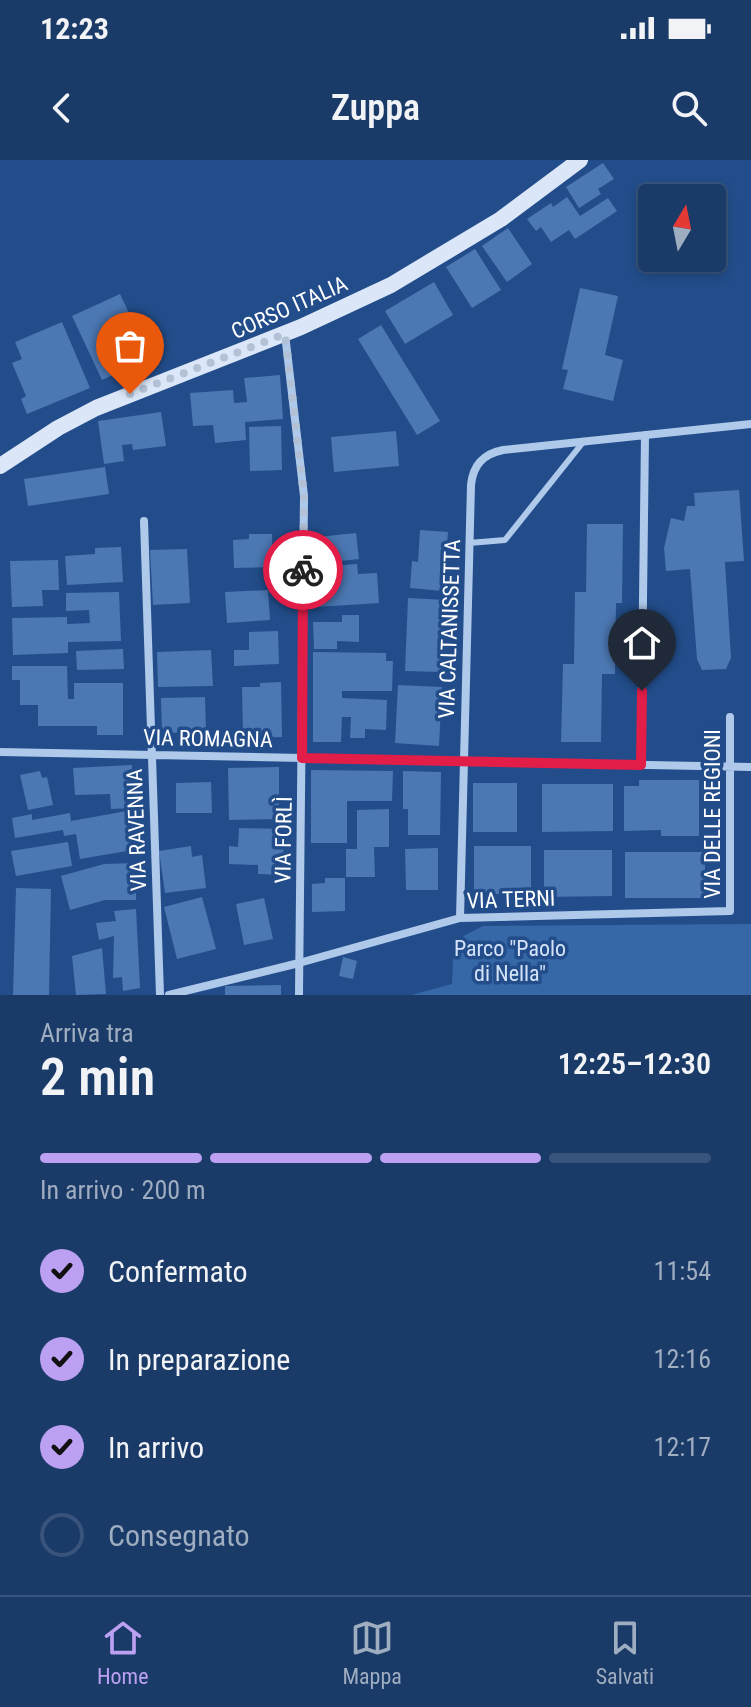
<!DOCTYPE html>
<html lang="it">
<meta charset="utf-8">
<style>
:root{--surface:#1a3a68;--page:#274571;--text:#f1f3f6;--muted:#9fadc0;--line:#38547c;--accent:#bca0f2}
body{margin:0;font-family:"Roboto Condensed",sans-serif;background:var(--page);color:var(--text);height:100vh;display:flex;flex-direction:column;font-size:30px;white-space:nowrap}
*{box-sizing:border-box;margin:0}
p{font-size:26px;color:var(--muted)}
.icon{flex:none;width:44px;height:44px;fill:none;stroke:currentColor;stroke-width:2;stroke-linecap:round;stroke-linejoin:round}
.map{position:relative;height:835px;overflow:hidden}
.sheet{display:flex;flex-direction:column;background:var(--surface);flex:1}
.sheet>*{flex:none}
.needle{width:52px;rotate:10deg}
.buttons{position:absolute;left:638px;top:24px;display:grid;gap:16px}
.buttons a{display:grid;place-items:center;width:88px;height:88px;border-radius:8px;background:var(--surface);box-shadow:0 4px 12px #0003,0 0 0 2px var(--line);font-size:40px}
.pin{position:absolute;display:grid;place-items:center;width:68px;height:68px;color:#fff;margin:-82px -34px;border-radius:50% 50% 50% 0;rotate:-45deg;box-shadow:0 0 8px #0007}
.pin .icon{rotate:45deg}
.courier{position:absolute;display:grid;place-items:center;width:80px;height:80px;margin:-40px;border:6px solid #e11d48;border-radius:50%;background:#fff;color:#222;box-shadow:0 2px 10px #0007}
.overview em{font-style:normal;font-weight:600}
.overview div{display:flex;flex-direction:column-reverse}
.overview{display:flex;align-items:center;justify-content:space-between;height:136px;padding:0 40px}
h1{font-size:52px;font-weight:600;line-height:60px}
.bar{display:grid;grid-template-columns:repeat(4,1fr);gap:12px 8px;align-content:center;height:96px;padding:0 40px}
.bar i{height:10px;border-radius:6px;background:var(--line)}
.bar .active{background:var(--accent)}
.bar p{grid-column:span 4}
ol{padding:0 40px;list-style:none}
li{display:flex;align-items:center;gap:24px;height:88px}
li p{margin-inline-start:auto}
li .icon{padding:8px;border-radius:50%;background:var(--accent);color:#111;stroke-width:4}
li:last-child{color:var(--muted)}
li i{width:44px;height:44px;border:4px solid var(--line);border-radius:50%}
.status{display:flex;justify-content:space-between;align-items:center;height:56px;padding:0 40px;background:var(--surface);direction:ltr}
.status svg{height:22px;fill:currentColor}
header{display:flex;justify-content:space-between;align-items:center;height:104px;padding:0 40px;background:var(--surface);font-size:36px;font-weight:600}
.tabs{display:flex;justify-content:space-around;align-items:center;height:112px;border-top:2px solid var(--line);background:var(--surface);font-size:22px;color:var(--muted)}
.tabs a{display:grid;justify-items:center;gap:4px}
.tabs .active{color:var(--accent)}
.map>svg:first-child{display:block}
.green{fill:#3667a7}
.building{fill:#4b77b2}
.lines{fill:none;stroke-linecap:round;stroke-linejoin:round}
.lane{stroke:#afc9eb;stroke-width:6}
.street{stroke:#afc9eb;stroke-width:8}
.secondary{stroke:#dbe7f8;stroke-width:16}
.done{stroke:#b2c1d6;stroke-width:8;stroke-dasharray:0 14.4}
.route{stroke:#e11d48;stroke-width:10}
.labels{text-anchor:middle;stroke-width:7;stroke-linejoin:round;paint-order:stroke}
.street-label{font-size:22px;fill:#fff;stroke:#224d8a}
.park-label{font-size:22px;fill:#d4e3f8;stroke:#224d8a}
</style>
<div class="status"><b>12:23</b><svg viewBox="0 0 49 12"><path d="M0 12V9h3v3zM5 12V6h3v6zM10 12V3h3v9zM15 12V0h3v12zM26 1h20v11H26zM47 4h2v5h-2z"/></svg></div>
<header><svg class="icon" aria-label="back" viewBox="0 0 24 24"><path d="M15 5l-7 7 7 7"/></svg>Zuppa<svg class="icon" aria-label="search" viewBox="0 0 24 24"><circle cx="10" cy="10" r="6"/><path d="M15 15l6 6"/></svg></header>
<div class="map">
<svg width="751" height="835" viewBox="0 0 751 835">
<rect width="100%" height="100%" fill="#224d8a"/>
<!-- green -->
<path class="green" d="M 751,764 L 751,835 L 411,835 L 452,824 L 454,781 L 483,766 Z"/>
<!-- building -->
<path class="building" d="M 603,3 L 614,19 L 598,29 L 601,34 L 579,48 L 566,27 Z
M 652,36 L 652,79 L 642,79 L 639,38 Z
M 567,37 L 580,56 L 608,38 L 617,51 L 575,79 L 569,70 L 551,82 L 541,67 L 536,71 L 527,59 L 551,43 L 553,47 Z
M 508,68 L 532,104 L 507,122 L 482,86 Z
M 475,89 L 501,130 L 472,148 L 446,107 Z
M 434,122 L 453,155 L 405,184 L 385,151 Z
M 580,128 L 618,136 L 605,195 L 623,200 L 613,241 L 563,229 L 568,210 L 562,209 Z
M 120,134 L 150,198 L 102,220 L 72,156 Z
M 62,162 L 90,228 L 27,254 L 21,239 L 26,236 L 12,203 L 22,199 L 15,182 Z
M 381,165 L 440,261 L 417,275 L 358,179 Z
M 280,215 L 283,259 L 245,262 L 246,280 L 215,283 L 213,265 L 193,266 L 190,233 L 233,230 L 234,243 L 247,242 L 244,218 Z
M 161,252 L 166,286 L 133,290 L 132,284 L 122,285 L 124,301 L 104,304 L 98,261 Z
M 281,266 L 282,310 L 250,311 L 249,267 Z
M 396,271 L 399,306 L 334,312 L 331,277 Z
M 105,307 L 109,334 L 28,346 L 24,319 Z
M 739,330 L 744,401 L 725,402 L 731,498 L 726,509 L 702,510 L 697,499 L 690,409 L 666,411 L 664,388 L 671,358 L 684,361 L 687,346 L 695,346 L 694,333 Z
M 587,364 L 623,364 L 622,443 L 616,443 L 615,514 L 602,514 L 601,582 L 561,582 L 563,504 L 574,504 L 575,432 L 586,432 Z
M 420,370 L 448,372 L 443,431 L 410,428 L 412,401 L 418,402 Z
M 356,373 L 359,399 L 321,403 L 318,377 Z
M 249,374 L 272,374 L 273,407 L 234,408 L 233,380 L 249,379 Z
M 121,387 L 123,422 L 67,425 L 65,396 L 95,394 L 95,388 Z
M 187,389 L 190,443 L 153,445 L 150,390 Z
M 58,400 L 59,430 L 42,430 L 43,446 L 12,447 L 10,401 Z
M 357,404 L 358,414 L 377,413 L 379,443 L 316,447 L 313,407 Z
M 268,430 L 270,460 L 227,463 L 225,432 Z
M 119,432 L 121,481 L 68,482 L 68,493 L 13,495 L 12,458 L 67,457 L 67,464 L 90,463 L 89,450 L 66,451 L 66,433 Z
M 408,438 L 446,440 L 442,512 L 405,511 Z
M 342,455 L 359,455 L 359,482 L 337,481 L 337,489 L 314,489 L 313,462 L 342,462 Z
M 278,471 L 279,504 L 234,506 L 234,490 L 249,490 L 249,472 Z
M 123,489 L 124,509 L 77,510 L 76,491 Z
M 211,490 L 213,526 L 158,527 L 157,492 Z
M 313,492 L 386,493 L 386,501 L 393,501 L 392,531 L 329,531 L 342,531 L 342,538 L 387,540 L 386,570 L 365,569 L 365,578 L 350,578 L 351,557 L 342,557 L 341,582 L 313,582 Z
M 12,506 L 67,506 L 68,539 L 74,539 L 74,523 L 123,523 L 123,575 L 97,575 L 97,566 L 38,566 L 38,545 L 20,545 L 20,520 L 12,520 Z
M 281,522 L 282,577 L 243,578 L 242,527 L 260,527 L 260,523 Z
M 398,525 L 442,527 L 439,586 L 395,583 Z
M 205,537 L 206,572 L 162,573 L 161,538 Z
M 132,605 L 134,648 L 111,649 L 110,634 L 75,635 L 73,608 Z
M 279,607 L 279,659 L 229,660 L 228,608 Z
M 311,610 L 393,611 L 392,641 L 347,641 L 347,683 L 311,683 Z
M 40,611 L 42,618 L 47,617 L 53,645 L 28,650 L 20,615 Z
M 403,611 L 441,612 L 440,675 L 408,675 L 408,649 L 403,649 Z
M 639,620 L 699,620 L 699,676 L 661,676 L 661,670 L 624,671 L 624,626 L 639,626 Z
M 211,622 L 212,653 L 176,653 L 176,623 Z
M 473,623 L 517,623 L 517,672 L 473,672 Z
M 542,624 L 613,624 L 613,671 L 542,672 Z
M 389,649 L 389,687 L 374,687 L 375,717 L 346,717 L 346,689 L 357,689 L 357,650 Z
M 132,650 L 139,689 L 80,699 L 76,674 L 64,676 L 63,670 L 15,678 L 12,658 L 32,654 L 32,660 L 70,653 L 71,661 Z
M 239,668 L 284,669 L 283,715 L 258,714 L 258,705 L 229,704 L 229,686 L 238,687 Z
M 68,682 L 72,706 L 16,716 L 11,691 Z
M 191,686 L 192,697 L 202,695 L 206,728 L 165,733 L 159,691 Z
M 474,686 L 531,686 L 531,734 L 474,734 Z
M 438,688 L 438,730 L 406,730 L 405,689 Z
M 544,690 L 612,690 L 612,736 L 544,737 Z
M 625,692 L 705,692 L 705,738 L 625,738 Z
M 136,703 L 136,740 L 105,740 L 70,750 L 61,716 L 104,704 Z
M 325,718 L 345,718 L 345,751 L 312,752 L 312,724 L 325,723 Z
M 16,728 L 51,729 L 49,835 L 13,835 Z
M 202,737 L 216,789 L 177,799 L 164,747 Z
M 264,738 L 273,779 L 244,785 L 236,744 Z
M 136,749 L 140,828 L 123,831 L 122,817 L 113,818 L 114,776 L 99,780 L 96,763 L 116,761 L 114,751 Z
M 102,788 L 106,834 L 76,835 L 72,796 Z
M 343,797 L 357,801 L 353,819 L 339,816 Z
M 281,825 L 281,835 L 225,835 L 225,826 Z"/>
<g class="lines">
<!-- lane -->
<path class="lane" d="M 469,383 L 505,380 L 584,281"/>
<!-- street -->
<path class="street" d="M 285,174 L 304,336 L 299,835
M 144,361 L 160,835
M 0,592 L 751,607
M 641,605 L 645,275
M 460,758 L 471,325 C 473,305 483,294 503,290 L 751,264
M 169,835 L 299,803 L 460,758 L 730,751 L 730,557"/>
<!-- secondary -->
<path class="secondary" d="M 0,306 L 58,268 L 96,248 L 301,167 L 391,125 L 501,59 L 580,0"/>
</g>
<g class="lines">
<!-- done -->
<path class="done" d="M 130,234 L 285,174 L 304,336 L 303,410"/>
<!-- route -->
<path class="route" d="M 303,410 L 302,598 L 641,605 L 642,531"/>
</g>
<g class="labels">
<!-- street labels -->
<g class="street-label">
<text transform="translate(289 147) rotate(-24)" y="8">CORSO ITALIA</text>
<text transform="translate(449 469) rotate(-88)" y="8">VIA CALTANISSETTA</text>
<text transform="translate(208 578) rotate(1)" y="8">VIA ROMAGNA</text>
<text transform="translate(712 654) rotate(-90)" y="8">VIA DELLE REGIONI</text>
<text transform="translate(136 670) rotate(-92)" y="8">VIA RAVENNA</text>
<text transform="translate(283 680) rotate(-89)" y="8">VIA FORLÌ</text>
<text transform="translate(511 739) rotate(-2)" y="8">VIA TERNI</text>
</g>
<!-- park labels -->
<g class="park-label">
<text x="510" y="796">Parco "Paolo<tspan x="510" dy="25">di Nella"</tspan></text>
</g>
</g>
</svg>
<div class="buttons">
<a><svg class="needle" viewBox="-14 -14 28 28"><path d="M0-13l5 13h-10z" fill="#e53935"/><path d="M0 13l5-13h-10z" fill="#9fadc0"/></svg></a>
</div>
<div class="pin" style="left:130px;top:234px;background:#ea580c"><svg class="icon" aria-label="bag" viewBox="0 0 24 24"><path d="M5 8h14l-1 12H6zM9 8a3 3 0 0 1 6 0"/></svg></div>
<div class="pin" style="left:642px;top:531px;background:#1f2937"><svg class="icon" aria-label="home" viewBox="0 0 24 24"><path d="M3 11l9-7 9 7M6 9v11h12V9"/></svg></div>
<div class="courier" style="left:303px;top:410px"><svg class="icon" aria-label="bike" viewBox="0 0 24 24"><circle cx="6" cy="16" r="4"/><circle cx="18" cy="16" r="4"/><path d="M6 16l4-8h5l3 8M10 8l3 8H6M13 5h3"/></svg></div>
</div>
<section class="sheet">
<div class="overview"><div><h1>2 min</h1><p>Arriva tra</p></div><em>12:25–12:30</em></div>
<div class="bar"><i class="active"></i><i class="active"></i><i class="active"></i><i></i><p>In arrivo · 200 m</p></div>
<ol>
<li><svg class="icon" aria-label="check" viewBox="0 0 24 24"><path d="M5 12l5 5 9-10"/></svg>Confermato<p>11:54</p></li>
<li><svg class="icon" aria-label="check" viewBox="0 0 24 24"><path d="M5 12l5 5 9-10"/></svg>In preparazione<p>12:16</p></li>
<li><svg class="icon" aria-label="check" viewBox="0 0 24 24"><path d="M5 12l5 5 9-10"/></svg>In arrivo<p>12:17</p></li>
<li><i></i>Consegnato</li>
</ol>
</section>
<nav class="tabs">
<a class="active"><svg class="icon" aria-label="home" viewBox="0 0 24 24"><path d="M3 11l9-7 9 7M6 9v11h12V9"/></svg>Home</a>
<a><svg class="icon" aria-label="map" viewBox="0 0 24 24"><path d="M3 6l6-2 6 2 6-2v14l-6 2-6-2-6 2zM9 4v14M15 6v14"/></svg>Mappa</a>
<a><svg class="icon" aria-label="saved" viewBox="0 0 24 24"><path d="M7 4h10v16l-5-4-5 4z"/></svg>Salvati</a>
</nav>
